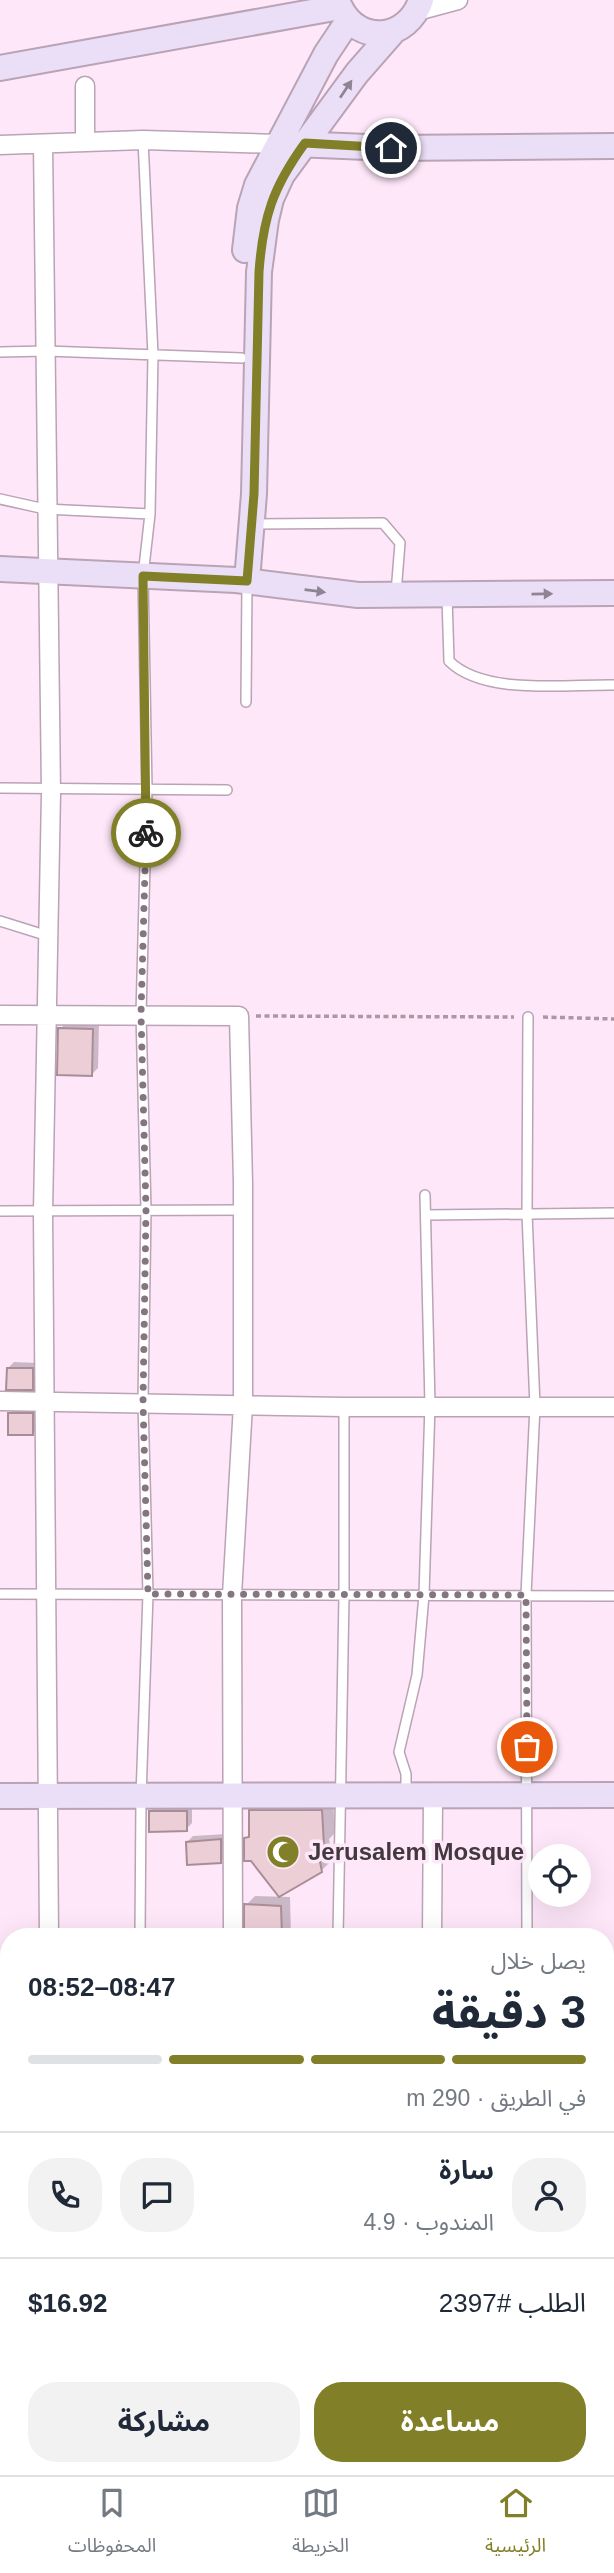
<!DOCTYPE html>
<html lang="ar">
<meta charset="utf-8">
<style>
:root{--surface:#fff;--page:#f2f2f3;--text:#1f2937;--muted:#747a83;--line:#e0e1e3;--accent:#817f27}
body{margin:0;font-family:Arial,"Noto Sans Arabic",sans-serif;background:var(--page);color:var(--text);direction:rtl;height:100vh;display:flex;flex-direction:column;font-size:26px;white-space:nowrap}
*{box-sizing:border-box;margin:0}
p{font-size:23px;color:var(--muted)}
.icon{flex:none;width:38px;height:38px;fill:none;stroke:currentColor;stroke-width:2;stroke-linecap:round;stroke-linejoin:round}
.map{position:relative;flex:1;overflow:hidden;direction:ltr}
.sheet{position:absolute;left:0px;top:1928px;width:614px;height:548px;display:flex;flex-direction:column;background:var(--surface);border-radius:28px 28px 0 0;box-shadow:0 7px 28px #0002;direction:rtl}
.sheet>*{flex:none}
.tools{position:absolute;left:528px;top:1844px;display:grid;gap:14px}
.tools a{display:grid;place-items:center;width:63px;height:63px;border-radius:50%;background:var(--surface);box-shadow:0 7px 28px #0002;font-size:35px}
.pin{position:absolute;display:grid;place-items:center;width:60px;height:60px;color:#fff;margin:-30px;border:4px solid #fff;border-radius:50%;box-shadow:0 2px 7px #0007}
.courier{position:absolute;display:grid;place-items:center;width:70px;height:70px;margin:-35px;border:5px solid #817f27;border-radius:50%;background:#fff;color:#222;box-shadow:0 2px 9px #0007}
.headline em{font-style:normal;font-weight:700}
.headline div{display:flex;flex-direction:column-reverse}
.headline{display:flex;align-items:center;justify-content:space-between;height:119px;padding:0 28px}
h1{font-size:46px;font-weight:700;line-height:52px}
.bar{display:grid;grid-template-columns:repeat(4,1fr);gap:10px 7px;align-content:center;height:84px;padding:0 28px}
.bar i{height:9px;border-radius:5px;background:var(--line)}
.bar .current{background:var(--accent)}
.bar p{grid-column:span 4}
.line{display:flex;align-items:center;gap:18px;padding:0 28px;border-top:2px solid var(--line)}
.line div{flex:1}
.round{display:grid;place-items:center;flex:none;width:74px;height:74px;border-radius:28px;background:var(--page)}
.primary-button{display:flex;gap:14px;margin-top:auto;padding:14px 28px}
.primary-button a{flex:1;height:80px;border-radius:28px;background:var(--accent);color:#fff;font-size:28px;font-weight:700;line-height:80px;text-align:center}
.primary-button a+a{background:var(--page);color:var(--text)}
.tab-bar{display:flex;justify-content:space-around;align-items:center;height:98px;border-top:2px solid var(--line);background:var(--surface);font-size:19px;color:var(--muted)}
.tab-bar a{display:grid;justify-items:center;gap:4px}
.tab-bar .current{color:var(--accent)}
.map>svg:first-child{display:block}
.shadow{fill:#0003}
.building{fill:#ecced7;stroke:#a98d95;stroke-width:2}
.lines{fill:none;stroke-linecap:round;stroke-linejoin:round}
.lane-casing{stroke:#b9a3b5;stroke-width:12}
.street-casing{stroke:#b9a3b5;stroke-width:21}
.secondary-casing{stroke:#b9a3b5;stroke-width:28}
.path{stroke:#a998a5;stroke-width:3.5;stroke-dasharray:5 3.5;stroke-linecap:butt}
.lane{stroke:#fff;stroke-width:9}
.street{stroke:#fff;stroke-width:18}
.secondary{stroke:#ebdff8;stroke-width:24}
.oneway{fill:#8e8493}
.done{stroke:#847681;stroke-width:7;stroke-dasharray:0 12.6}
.route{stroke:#817f27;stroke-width:9}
.labels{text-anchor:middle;stroke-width:7;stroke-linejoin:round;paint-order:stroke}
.poi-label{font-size:24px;font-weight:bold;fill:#423940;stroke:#fee7f9;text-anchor:start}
</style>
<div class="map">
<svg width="614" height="2475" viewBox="0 0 614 2475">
<rect width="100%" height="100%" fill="#fee7f9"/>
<!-- shadow -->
<path class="shadow" d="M 66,1023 L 99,1023 L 98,1068 L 92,1074 L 60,1029 Z
M 14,1362 L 38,1363 L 38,1382 L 32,1388 L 8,1368 Z
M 16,1407 L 39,1408 L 39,1428 L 33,1434 L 10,1413 Z
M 262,1799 L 333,1799 L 335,1833 L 329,1839 L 333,1859 L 321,1871 L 246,1838 L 251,1834 L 250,1811 Z
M 157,1805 L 192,1805 L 192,1823 L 186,1829 L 151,1811 Z
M 227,1834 L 227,1855 L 221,1861 L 187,1842 L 193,1836 Z
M 255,1896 L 290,1897 L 291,1937 L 244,1937 L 246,1905 Z"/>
<!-- building -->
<path class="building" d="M 58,1028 L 93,1029 L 92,1076 L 57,1075 Z
M 7,1368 L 33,1368 L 33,1390 L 6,1390 Z
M 8,1413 L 33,1413 L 33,1435 L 8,1435 Z
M 249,1810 L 322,1810 L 324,1846 L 317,1846 L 322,1872 L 279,1897 L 251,1861 L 244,1861 L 244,1838 L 249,1837 Z
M 149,1811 L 187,1811 L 187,1831 L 149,1832 Z
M 221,1839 L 221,1863 L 187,1865 L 186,1842 Z
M 244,1904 L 281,1906 L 282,1937 L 244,1937 Z"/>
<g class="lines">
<defs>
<path id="lane" d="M 0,352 L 46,351 L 242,358
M 0,499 L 45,509 L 150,514
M 253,524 L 383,523 L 400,543 L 396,593
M 447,597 L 449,661 C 484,696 567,684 614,685
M 246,702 L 247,583
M 0,788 L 227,790
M 0,921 L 48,936
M 0,1211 L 243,1210
M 427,1215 L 614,1213
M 0,1594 L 614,1596
M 406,1795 L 406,1774 L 399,1752 L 417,1675 L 424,1595 L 430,1405 L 425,1195
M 140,1937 L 141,1797 L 148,1594 L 143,1402 L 146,1210 L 141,1014 L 147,789 L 143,576 L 150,514 L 153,355 L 143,140
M 338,1937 L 344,1595 L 344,1407
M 527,1937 L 526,1595 L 535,1406 L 527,1214 L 528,1017
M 606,1988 L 614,1988
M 0,1989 L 9,1989
M 0,2370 L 9,2370
M 606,2370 L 614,2370
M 140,2468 L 140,2475
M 342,2468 L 342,2475
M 528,2468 L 528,2475"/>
<path id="street" d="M 417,11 L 458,0
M 85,86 L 85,141
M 43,144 L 51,793 L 43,1212 L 49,1937
M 0,145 L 143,140 L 277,144
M 0,1015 L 239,1016 L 243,1183 L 243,1405 L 232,1595 L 233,1937
M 0,1401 L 344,1407 L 614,1407
M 432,1937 L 433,1798
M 0,2180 L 9,2180
M 606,2190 L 614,2191
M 235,2468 L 235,2475
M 47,2475 L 47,2468
M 428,2475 L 429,2468"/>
<path id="secondary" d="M 340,7 C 359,46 408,40 421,0
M 0,68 L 340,7
M 295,144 L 391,148 L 614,146
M 245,250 L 250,208 L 257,185 L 326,54 L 348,21
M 0,569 L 236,580 L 358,595 L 614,593
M 247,581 L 254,494 L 259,272 L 266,220 L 271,199 L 282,175 L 357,73 L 392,33
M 0,1796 L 614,1795"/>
</defs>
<!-- lane casing -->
<use href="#lane" class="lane-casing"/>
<!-- street casing -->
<use href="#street" class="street-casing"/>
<!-- secondary casing -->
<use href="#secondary" class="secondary-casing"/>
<!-- path -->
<path class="path" d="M 256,1016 L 514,1017
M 543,1017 L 614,1019"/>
<!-- lane -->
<use href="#lane" class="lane"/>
<!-- street -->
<use href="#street" class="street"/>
<!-- secondary -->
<use href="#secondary" class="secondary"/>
</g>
<!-- one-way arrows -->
<defs><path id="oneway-solid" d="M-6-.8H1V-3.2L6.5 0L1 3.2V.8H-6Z" transform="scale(1.75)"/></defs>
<g class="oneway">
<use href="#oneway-solid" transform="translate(346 89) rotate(-56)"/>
<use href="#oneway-solid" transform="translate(315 591) rotate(7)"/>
<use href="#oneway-solid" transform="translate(542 594) rotate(-1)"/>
</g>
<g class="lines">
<!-- done -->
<path class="done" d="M 146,833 L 141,1014 L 146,1210 L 143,1402 L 148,1594 L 526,1595 L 527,1747"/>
<!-- route -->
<path class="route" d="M 146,833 L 143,576 L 247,581 L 254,494 L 259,272 C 263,217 273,187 305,143 L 391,148"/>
</g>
<!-- icons -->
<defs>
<symbol id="mosque-disc" viewBox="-11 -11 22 22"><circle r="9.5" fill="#817f27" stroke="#fee7f9"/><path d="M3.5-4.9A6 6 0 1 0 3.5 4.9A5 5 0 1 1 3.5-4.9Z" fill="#fff"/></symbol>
</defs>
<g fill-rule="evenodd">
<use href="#mosque-disc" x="264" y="1833" width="38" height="38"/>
</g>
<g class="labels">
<!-- poi labels -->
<g class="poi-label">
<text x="308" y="1860">Jerusalem Mosque</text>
</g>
</g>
</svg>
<div class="tools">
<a><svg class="icon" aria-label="locate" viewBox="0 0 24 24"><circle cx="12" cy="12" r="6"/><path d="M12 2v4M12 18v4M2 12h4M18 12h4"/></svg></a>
</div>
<div class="pin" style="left:527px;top:1747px;background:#ea580c"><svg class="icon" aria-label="bag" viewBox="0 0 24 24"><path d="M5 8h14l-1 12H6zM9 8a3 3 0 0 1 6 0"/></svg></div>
<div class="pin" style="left:391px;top:148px;background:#1f2937"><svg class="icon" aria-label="home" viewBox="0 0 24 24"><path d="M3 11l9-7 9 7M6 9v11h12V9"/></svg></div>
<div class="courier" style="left:146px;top:833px"><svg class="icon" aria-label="bike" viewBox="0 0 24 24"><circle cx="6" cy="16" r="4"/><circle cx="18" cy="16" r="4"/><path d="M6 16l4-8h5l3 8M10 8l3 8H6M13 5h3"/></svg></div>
<section class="sheet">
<div class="headline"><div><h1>3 دقيقة</h1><p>يصل خلال</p></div><em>08:47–08:52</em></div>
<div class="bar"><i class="current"></i><i class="current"></i><i class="current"></i><i></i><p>في الطريق · 290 m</p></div>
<div class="line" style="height:126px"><a class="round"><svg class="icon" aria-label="person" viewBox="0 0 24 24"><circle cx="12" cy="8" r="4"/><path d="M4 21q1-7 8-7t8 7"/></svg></a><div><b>سارة</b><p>المندوب · 4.9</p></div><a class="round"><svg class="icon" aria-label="chat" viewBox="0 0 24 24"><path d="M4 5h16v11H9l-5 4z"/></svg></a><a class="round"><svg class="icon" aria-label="phone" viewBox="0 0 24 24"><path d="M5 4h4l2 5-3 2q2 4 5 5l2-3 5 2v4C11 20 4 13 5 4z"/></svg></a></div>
<div class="line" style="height:91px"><div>الطلب #2397</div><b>$16.92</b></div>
<div class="primary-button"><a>مساعدة</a><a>مشاركة</a></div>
</section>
</div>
<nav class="tab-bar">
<a class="current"><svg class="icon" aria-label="home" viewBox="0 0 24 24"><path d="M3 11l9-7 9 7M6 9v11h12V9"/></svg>الرئيسية</a>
<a><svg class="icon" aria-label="map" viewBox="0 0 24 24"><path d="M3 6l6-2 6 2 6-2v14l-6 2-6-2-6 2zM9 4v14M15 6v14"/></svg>الخريطة</a>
<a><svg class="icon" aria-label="saved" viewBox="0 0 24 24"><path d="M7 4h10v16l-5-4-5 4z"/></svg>المحفوظات</a>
</nav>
